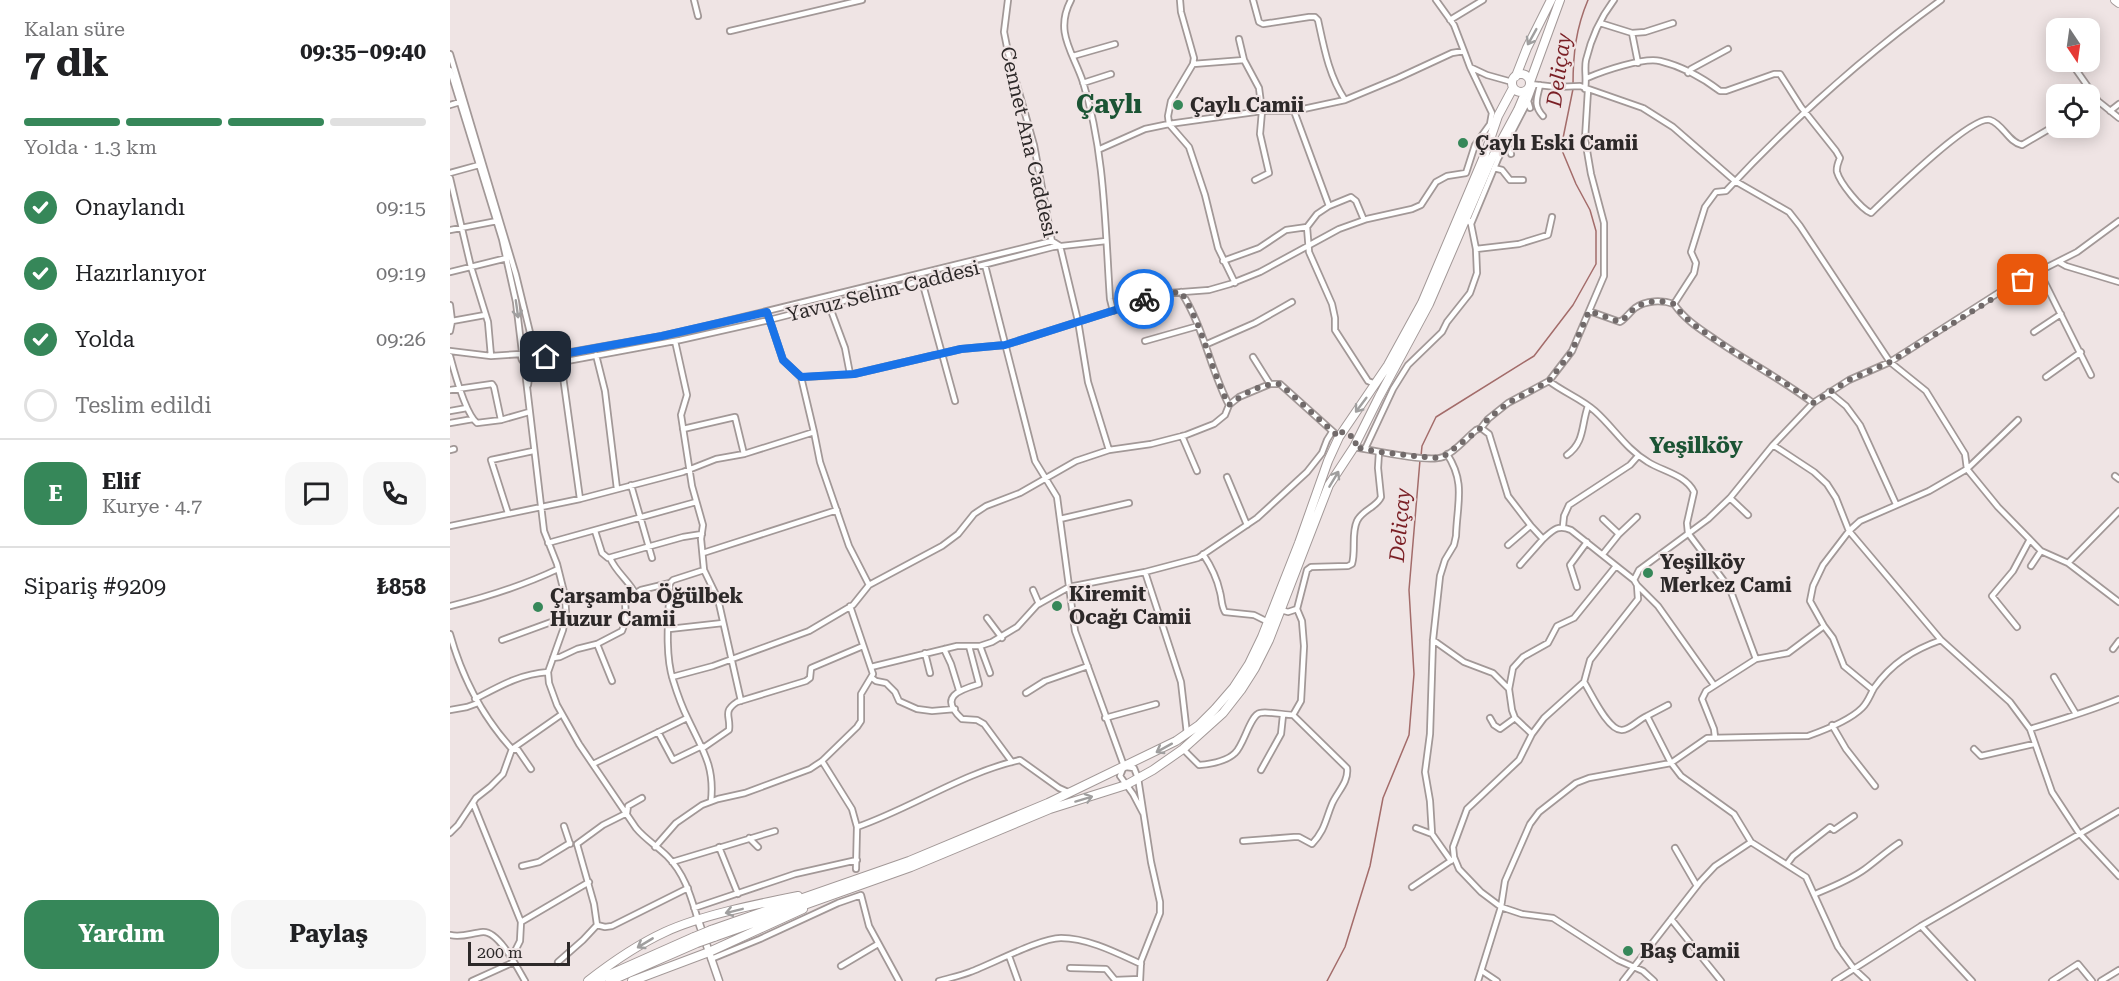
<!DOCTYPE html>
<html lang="tr">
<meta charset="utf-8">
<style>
:root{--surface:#fff;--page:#f6f6f6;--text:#202124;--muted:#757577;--line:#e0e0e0;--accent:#368759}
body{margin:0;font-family:"Roboto Serif",serif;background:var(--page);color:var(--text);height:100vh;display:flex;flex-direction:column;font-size:22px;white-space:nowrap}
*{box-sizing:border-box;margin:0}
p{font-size:20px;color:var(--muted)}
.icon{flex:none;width:33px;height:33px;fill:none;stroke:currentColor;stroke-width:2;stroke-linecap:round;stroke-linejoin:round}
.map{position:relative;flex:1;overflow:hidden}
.drawer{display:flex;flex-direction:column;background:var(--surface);width:450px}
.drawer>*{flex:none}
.needle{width:39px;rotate:167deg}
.buttons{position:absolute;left:1596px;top:18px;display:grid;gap:12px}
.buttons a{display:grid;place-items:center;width:54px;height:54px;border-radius:12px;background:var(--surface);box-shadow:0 3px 15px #0003;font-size:30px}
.scale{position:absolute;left:18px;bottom:15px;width:102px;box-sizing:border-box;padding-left:6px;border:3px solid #2d2929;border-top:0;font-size:16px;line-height:21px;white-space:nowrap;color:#2d2929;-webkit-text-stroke:4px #efe4e4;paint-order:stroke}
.pin{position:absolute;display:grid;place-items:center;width:51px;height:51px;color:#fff;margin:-26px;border-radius:12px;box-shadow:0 3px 9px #0006}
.courier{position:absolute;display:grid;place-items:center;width:60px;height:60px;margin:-30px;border:4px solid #1a73e8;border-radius:50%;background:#fff;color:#222;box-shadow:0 2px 8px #0007}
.head em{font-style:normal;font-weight:700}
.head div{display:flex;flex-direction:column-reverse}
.head{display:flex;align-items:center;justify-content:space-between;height:102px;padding:0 24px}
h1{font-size:39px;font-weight:700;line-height:45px}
.bar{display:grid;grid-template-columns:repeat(4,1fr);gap:9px 6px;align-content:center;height:72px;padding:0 24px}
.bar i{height:8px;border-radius:4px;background:var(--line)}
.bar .selected{background:var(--accent)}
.bar p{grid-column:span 4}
.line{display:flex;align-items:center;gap:15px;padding:0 24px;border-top:2px solid var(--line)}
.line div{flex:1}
.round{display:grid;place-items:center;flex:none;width:63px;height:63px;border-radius:18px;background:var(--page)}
ol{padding:0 24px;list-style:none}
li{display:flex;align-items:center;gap:18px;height:66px}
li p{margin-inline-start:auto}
li .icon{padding:6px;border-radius:50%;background:var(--accent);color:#fff;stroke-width:4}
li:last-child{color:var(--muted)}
li i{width:33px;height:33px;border:3px solid var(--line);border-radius:50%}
.button{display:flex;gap:12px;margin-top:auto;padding:12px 24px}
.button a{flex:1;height:69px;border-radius:18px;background:var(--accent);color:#fff;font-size:24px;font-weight:700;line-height:69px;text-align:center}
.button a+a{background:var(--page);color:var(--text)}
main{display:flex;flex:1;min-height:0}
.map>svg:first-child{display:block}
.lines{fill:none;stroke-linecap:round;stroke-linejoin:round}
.stream{stroke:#a36c6a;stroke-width:1.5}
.minor-casing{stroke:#a29897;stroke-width:8}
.major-casing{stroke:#a29897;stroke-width:9}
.highway-casing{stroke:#a29897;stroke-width:10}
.minor{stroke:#fff;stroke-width:4.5}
.major{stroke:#fff;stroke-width:6}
.highway{stroke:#fff;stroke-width:8}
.highway-bridge-casing{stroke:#a29897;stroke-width:10;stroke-linecap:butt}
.highway-bridge{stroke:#fff;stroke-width:8}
.oneway{stroke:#a09f9f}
.done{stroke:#716a6a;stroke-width:6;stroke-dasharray:0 10.8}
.route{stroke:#1a73e8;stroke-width:8}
.poi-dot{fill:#368759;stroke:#efe4e4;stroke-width:2}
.labels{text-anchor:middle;stroke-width:4.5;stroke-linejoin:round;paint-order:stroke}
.poi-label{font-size:20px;font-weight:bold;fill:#2d2929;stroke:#efe4e4;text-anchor:start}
.street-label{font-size:20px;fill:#2d2929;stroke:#efe4e4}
.water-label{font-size:21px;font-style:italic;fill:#7a1f25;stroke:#efe4e4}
.quarter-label{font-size:22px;font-weight:bold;fill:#1b5434;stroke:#efe4e4}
.district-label{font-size:26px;font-weight:bold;fill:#1b5434;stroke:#efe4e4}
</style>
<main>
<section class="drawer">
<div class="head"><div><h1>7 dk</h1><p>Kalan süre</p></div><em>09:35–09:40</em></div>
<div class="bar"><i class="selected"></i><i class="selected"></i><i class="selected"></i><i></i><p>Yolda · 1.3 km</p></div>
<ol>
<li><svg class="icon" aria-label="check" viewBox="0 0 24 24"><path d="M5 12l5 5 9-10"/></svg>Onaylandı<p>09:15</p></li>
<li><svg class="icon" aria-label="check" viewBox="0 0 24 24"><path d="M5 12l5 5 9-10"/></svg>Hazırlanıyor<p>09:19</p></li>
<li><svg class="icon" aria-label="check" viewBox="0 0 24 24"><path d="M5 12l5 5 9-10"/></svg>Yolda<p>09:26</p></li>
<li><i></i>Teslim edildi</li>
</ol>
<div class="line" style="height:108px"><b class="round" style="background:var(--accent);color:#fff">E</b><div><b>Elif</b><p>Kurye · 4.7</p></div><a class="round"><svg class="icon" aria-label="chat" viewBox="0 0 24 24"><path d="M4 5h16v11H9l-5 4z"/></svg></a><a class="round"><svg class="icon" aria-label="phone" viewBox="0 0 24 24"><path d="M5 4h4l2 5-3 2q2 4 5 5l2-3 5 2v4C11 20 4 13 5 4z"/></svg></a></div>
<div class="line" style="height:78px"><div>Sipariş #9209</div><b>₺858</b></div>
<div class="button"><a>Yardım</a><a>Paylaş</a></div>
</section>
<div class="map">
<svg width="1669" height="981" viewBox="0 0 1669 981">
<rect width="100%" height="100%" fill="#efe4e4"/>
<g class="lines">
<!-- stream -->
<path class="stream" d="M 1123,85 C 1123,54 1126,28 1138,0
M 971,456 L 972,446 L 986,417 L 1084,356 L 1123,305 L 1146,264 L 1146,231 L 1140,210 L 1126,184 L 1111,148 L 1123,89
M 877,981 L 895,947 L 920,866 L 933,798 L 959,735 L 964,674 L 959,590 L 970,460"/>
<defs>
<path id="minor" d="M 244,0 L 248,16
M 558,0 L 554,32 L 559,57 L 584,145 L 602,242
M 621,0 C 604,32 623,52 633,82 C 655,152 655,226 660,299 L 663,311
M 730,0 L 731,12 L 744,58 L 743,64 L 721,101 L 718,116 L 719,124 L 739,147 L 755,195 L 768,248 L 785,283
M 803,0 L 809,22 L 813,24 L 859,17 L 865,17 L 868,20 C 874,48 879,76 895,100
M 986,0 L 1004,25 L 1014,51
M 1000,20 L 1033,0
M 1150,23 L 1182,33
M 280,31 L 412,0
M 789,39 L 794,60
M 0,54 L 66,275 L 84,349
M 623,56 L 665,44
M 1188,63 L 1182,33 L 1195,32 L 1223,23
M 743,64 L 794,60 L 809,88 L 812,111 L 810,134 L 819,173 L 805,180
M 1622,64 L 1648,101
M 0,70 L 52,239 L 66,302 L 72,352
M 1238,73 L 1241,69 L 1278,49
M 1137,78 C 1153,71 1194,57 1210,61 C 1231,66 1253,78 1270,91 L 1276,91 L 1324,74 L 1330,74 L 1351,107 L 1386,151 L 1390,158 C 1388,163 1386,167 1387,172 C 1390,183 1411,209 1421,213 C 1437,198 1521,115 1540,120 C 1553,124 1558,142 1572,145 L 1606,125
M 633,83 L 661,74
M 1080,84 L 1106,87 L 1130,86 L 1193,108 L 1223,127 L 1285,181 L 1339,212 L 1350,226 L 1440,362 L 1476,391 L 1515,454 L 1517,469 L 1548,507 L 1591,551 L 1618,563 L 1669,602
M 1090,85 C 1087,99 1083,105 1093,116
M 1135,89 C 1137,79 1134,69 1136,60 C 1141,39 1151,17 1164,0
M 1640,104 L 1648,101 L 1669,118
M 0,105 L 10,102
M 1080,108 L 1078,101 L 1084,85
M 844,111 L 879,206 L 867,214 L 857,227 L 859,252 L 882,304 L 885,318 L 885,330 L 918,381 L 925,384
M 1660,111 L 1669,104
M 1057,140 L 1061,154
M 650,149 L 695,129 L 719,124 L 812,111 L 844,111 L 895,100 L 948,78 L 1002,53 L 1014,51 L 1020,67 L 1037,75 L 1062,82
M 1044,168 L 1052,170 L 1060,180 L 1073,180
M 0,173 L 29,165
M 0,178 L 21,267 L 38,322 L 41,356
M 879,206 L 901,197 L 906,201 L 914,220
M 1021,224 L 1048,159 L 1078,101
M 0,230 L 47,221
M 1026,249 L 1069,244 L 1098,235 L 1102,217
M 773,261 L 809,248 L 836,230 L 857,227
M 1609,262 L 1616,266 L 1669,282
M 535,265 L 585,461 L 607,497 L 625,631 L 674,766 L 670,776 L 683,794 L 693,813
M 1589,271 L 1641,375
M 0,272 L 57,258
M 472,281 L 505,401
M 731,292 C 754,327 760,369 779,405
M 1224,304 L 1244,273 L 1246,263 L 1241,252 L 1255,207 L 1266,192 L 1276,191 C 1341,121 1414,56 1491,0
M 0,305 L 2,321 L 0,331
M 379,305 L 395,348 L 400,374
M 1139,311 L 1170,322 C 1176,318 1180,312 1185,308 C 1196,300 1212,300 1224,304 C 1235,320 1250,329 1266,340 C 1298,362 1333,380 1363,403
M 317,312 L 333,360 L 351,377 L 356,377 L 404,374 L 511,349 L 555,345 L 681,305 L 706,294 L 759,290 L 780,284 L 810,272 L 889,229 L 917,219 L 962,209 L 971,205 L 986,182 L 997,176 L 1016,173 L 1025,145 L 1040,124 L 1042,113 L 1020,67
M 2,321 L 35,315
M 1584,332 L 1611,314
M 225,341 L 237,395 L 231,415 L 242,486 L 253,525 L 251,539 L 254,570 L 268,599 L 291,701
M 695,341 L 748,326
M 757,344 L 805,323 L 842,302
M71 356a8 8 0 1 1 16 0a8 8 0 1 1-16 0Z
M 0,351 L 41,356 L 71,354
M 146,355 L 155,391 L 167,489
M 0,356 C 4,371 16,414 27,423 L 51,420 L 79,412
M 803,357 L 820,384
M 87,358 L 212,336 L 256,326 L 602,241 L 610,246 L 628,321 L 638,382 L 659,450
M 86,360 L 106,363 L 230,340 L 319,320 L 603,247 L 656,241
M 74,362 L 94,531 L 107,564 L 115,596 L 116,612 L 113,630 L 98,672 L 99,683 L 107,705 L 129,744 L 186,828 C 195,839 207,846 217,856 C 235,874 241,897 248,920
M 111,362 L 130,499
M 351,377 L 364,432 L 370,462 L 399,546 L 419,585
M 1596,377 L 1631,352
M 1099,381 C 1113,392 1132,399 1145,411 C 1164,428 1176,449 1198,462 C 1212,471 1236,475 1244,492 L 1237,523 L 1238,533 L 1280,589 L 1306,659
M 78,385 L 81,363
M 0,390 L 42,384 L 44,387 L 51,420
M 1379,392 L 1396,406 L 1410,425 L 1446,504
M 0,411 L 17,408
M 0,423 L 23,419
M 1031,428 L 1038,419 L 1058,403 L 1099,381 L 1122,351 L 1154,276 L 1154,223 L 1141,174 L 1135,139 L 1138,90
M 233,429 L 285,417 L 294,454
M 732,436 L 747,471
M 1323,445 L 1364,472 L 1377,484 L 1386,498 L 1399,531 L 1491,640 L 1560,702 L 1580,729 L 1602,792 L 1629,833 L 1669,876
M 904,447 C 922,450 977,463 993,457 C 1005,452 1016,438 1026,430 L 1031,428 L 1039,434 L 1058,496 L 1081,526 L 1093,539 C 1103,530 1108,524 1121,530 L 1184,580
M 915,449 L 943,389 L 958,365 L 992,332 L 997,322 L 1020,293 L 1027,273 L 1026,249 L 1021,224 L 1017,218
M 0,450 L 4,449
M 997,454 C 1016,483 1007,503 1006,536 L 1004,545 L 995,560 L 990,576 L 983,640 L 980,734 L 975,772 L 980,801 L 982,834 L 1001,861
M 1117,455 C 1135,442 1131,426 1138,406
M 1665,476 L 1669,479
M 777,477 L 797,525
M 181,485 L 202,558
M 1280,498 L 1298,515
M 58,513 L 41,460 L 83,451
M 610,519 L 679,503
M 1153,519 L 1169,534
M 0,526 L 130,499 L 233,472 L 266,459 L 294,454 L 364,432
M 1113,526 L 1114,516 L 1119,505 L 1180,465 L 1188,456
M 145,531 L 152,553 L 158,558 L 233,537 L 252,534
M 98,543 L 246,502
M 1058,545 L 1080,526
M 253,553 L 387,510
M 753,554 C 761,566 767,578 770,592 C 772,599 771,605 775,612 L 804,615 L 818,622
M 1153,554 L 1169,534 L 1187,517
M 160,558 C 166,572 178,580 185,593
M 1618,563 L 1669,511
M 1070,565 L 1093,539
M 1581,566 L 1591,551
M 695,572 L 731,682 L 737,734
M 220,583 C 219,612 214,652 223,680 C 227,693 232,707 238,719 C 252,749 265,766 261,801
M 1187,585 L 1208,606 L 1264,685
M 1127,587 L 1120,565 L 1137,542
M 583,590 L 589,604
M 0,606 C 37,597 74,585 108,569
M 847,609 L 857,570 L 861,567 L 898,566 L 902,564 C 906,550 901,534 907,521 C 912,510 927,507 931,497 L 928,468 L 929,452
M 831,610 L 838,612 L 847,609 L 852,621 L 854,646 L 851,701 L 843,715
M 537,618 L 552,638
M 1567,627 L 1542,596 L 1563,571 L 1579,541
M 219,629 L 273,623
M 0,634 C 12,677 32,716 62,749 L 68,750 L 81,769
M 52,640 L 115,617
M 983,640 L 1014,662 L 1043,673 L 1059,689
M 147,644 L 162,681
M 519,646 L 529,684 C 509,690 488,697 512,719 L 527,720 L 534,724 L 562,762
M 530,646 L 540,673
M 494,649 L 501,664 L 509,690
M 1663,649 L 1669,641
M 475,653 L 480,673
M 103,658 L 110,657 L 127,649 L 147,644 L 172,631 L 176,620 L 175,600 L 191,590 L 220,583 L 223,580 L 254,570
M 421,667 L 507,646 L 530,646 L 542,642 L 567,627 L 587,605 L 619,587 L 695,572 L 748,558 L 807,518 L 857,472 L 872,453 L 877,440 L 882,432
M 222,677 L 263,666 L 359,631 L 403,605 L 419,585 L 492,546 L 508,534 L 524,514 L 536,506 L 570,493 L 626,461 L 659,450 L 701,444 L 736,435 L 764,424 L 775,415 L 779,405 L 789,397 L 820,384 L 830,384 L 889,437
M 1604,677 L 1626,714
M 422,678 L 426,681 L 436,683 L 445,692 L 449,701 L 467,709 L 482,711 L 505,709
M 1134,682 C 1141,693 1158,731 1172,730 C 1180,730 1189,719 1197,716 L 1221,763 L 1231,776 L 1284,814 L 1301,842 L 1356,877 L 1388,947 L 1404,969 L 1417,981
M 1423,690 L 1394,666 L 1383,638 L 1374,626 L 1360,601 L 1363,586 L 1373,565 L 1399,531 L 1410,521 L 1479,491 L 1517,469 L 1568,420
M 576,693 L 595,681 L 638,666
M 25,699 C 50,686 70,674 98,672
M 0,710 L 17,707 L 28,703
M 1197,716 L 1218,705
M 655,718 L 706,704
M 1040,718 L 1044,725 L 1050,729 L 1065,718
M 1382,725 L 1396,749 L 1425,786
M 1580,729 C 1610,720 1640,711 1669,699
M 208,732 L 223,760 L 252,746
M 1082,734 L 1065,718 L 1062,710 L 1059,689 L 1063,668 L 1073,657 L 1098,643 L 1107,626 L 1124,618 L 1166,566
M 1265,737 L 1264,729 L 1252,699 L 1256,691 L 1306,659 L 1338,653 L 1374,626
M 253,748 L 279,730 C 281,716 272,712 287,702 L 356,681 L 360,678 L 361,668 L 413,646
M 733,749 L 749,765 C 760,764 777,761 785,753 C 794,745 800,715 810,713 C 817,711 835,715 843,715 L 897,768 C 899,782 887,792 882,804 C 875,821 875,830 862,844 L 849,837 L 844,837 L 793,841
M 1524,749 L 1531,756 L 1584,744
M 372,761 L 402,809 L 407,827 L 406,869
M 143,764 L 237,718
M 676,767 L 684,768 L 688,778 L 701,862 L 710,902 L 710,913 L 691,961 L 690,981
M 811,770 L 831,734 L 833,715
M 23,803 L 71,922 L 70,941 L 62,957
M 114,826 L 120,844
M 407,827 C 462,808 512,773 570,760 L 609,788 L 620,793
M 966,828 L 982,834
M 0,833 L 8,825 L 26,798 L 40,787 L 53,774 L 62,749 L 112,714
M 299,838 L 308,847
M 205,847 L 226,823 L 252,805 L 268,799 L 295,793 L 360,769 L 372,761 L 407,727 L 411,721 L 411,694 L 423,674 L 400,606
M 269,847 L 288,894
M 1225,848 L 1247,886
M 222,862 L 325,831
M 1337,864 L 1343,856 L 1380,827 L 1384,830 L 1404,816
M 72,866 L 89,862 L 120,843
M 962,887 L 1002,860
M 1365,894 C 1382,887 1400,880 1415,869 C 1427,860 1437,851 1449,843
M 244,908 L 345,874 L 407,860
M 1221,919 L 1271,981
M 71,922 L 139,882
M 147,925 L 155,927 L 162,926 L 238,888
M 1471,926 L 1522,981
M 0,935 C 12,938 21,933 33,932 C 49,931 68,969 75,981
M 559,956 L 568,981
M 261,959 L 310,939 L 388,903 L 411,895 L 419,926 L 449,981
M 108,962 L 133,940 L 147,925 L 144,904 L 127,844 L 153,825 L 177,813 L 178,806 L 192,798
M 391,966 L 428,944
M 620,968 L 656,969 L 665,980 L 690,979
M 1032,971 L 1047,981
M 22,981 L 64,962
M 489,981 C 499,978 510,976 520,972 C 542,964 590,938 611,938 C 638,938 667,953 691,964
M 1028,981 L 1051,907 L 1031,892 L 1009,869 L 1004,857 L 1003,847 L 1017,809 L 1069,760 L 1082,734 L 1094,718 L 1134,682 L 1140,660 L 1188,599 L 1187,585 L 1184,580 L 1189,570 L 1258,519 L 1280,498 L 1323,445 L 1363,403 L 1399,380 L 1440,362 L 1556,288 L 1627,252 L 1669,221
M 1173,981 L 1250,882 L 1265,866 L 1301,842
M 1204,981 L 1193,971 L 1168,960 L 1103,918 L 1072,914 L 1051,907 L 1055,881 L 1080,824 L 1089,812 L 1126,783 L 1139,778 L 1221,763 L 1257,738 L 1358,736 C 1375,730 1399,721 1412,708 C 1418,702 1420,695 1424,688 C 1442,663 1463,650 1491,640
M 1385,981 L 1471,926 L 1669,811
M 1602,981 L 1628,964 L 1642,981
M 1651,981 L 1669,970"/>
<path id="major" d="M 248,920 L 269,981"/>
<path id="highway" d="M 1665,0 L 1669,3
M1062 83a9 9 0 1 1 18 0a9 9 0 1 1-18 0Z
M 1066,76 L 1077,48 L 1101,0
M 1080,82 L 1110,0
M 261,930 L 459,861 L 598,803 L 726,741 L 749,725 L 765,709 L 784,687 L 799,664 L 812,637 L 849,543 L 878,461 L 889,437 L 938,365 L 972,303 L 1035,154 L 1048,116 L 1063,88
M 264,937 L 461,867 L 600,809 L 676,785 L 703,770 L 733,749 L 773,713 L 791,690 L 805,668 L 819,640 L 879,485 L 904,447 L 929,397 L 979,304 L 1041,160 L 1068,110 L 1076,91
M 138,981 C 161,963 189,944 215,932 C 252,915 308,904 348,896
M 145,981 L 244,937
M 160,981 L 247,943
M 182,981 L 259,952 L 353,909"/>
</defs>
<!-- minor casing -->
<use href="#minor" class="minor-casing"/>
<!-- major casing -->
<use href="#major" class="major-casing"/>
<!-- highway casing -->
<use href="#highway" class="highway-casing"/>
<!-- minor -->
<use href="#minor" class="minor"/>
<!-- major -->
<use href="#major" class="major"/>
<!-- highway -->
<use href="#highway" class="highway"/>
<defs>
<path id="highway-bridge" d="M 244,937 L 261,930
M 247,943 L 264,937"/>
</defs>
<!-- highway-bridge casing -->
<use href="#highway-bridge" class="highway-bridge-casing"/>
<!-- highway-bridge -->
<use href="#highway-bridge" class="highway-bridge"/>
</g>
<!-- one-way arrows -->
<defs><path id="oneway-shaft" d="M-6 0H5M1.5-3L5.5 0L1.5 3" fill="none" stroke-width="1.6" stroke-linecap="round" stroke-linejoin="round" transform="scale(1.5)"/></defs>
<g class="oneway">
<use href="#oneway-shaft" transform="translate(1082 37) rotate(119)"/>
<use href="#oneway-shaft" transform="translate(67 309) rotate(82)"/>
<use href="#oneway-shaft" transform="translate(911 405) rotate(127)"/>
<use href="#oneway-shaft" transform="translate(884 479) rotate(-59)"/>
<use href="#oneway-shaft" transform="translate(714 748) rotate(151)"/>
<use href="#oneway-shaft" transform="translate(634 799) rotate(-17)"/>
<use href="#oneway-shaft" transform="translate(284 911) rotate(166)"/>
<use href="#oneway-shaft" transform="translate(195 943) rotate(149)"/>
</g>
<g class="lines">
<!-- done -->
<path class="done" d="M 694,299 L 706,294 L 731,292 C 754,327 760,369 779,405 C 793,394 812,383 830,384 L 889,437 L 893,431 L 907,440 L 904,447 L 929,452 L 983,458 L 993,457 L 1031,428 L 1038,419 L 1058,403 L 1099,381 L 1122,351 L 1139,311 L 1170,322 C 1176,318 1180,312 1185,308 C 1196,300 1212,300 1224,304 C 1235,320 1250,329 1266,340 C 1298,362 1333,379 1363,403 L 1399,380 L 1440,362 L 1573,280"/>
<!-- route -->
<path class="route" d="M 96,357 L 212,336 L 317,312 L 333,360 L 351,377 L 404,374 L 511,349 L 555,345 L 681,305 L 694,299"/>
</g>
<!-- markers -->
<g class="poi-dot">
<circle cx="728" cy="105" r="6"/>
<circle cx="1013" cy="143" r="6"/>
<circle cx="1198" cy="573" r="6"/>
<circle cx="607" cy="606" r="6"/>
<circle cx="88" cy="607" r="6"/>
<circle cx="1178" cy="951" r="6"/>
</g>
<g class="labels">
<!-- poi labels -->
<g class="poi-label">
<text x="740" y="112">Çaylı Camii</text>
<text x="1025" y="150">Çaylı Eski Camii</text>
<text x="1210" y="569">Yeşilköy<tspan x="1210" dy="23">Merkez Cami</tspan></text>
<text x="619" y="601">Kiremit<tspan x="619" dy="23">Ocağı Camii</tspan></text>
<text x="100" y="603">Çarşamba Öğülbek<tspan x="100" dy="23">Huzur Camii</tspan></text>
<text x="1190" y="958">Baş Camii</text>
</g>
<!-- street labels -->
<g class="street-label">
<text transform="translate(579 142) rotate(77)" y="7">Cennet Ana Caddesi</text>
<text transform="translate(433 291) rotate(-14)" y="7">Yavuz Selim Caddesi</text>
</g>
<!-- water labels -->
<g class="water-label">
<text transform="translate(1109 70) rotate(-82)" y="7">Deliçay</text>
<text transform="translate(950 525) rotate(-85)" y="7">Deliçay</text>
</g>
<!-- quarter labels -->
<g class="quarter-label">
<text x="1246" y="453">Yeşilköy</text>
</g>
<!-- district labels -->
<g class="district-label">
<text x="659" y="113">Çaylı</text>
</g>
</g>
</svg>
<div class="buttons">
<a><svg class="needle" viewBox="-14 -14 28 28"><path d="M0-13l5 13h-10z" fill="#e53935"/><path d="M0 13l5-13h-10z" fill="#757577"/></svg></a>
<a><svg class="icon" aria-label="locate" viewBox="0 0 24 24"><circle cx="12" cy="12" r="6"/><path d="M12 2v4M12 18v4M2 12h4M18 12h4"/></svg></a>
</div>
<div class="scale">200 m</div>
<div class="pin" style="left:1573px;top:280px;background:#ea580c"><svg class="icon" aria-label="bag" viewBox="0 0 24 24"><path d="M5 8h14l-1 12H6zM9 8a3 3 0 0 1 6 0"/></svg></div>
<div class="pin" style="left:96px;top:357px;background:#1f2937"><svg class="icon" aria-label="home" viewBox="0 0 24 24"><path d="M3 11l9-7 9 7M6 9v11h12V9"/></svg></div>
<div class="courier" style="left:694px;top:299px"><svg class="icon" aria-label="bike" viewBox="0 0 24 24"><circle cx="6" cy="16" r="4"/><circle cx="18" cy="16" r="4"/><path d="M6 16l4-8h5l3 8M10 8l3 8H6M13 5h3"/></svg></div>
</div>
</main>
